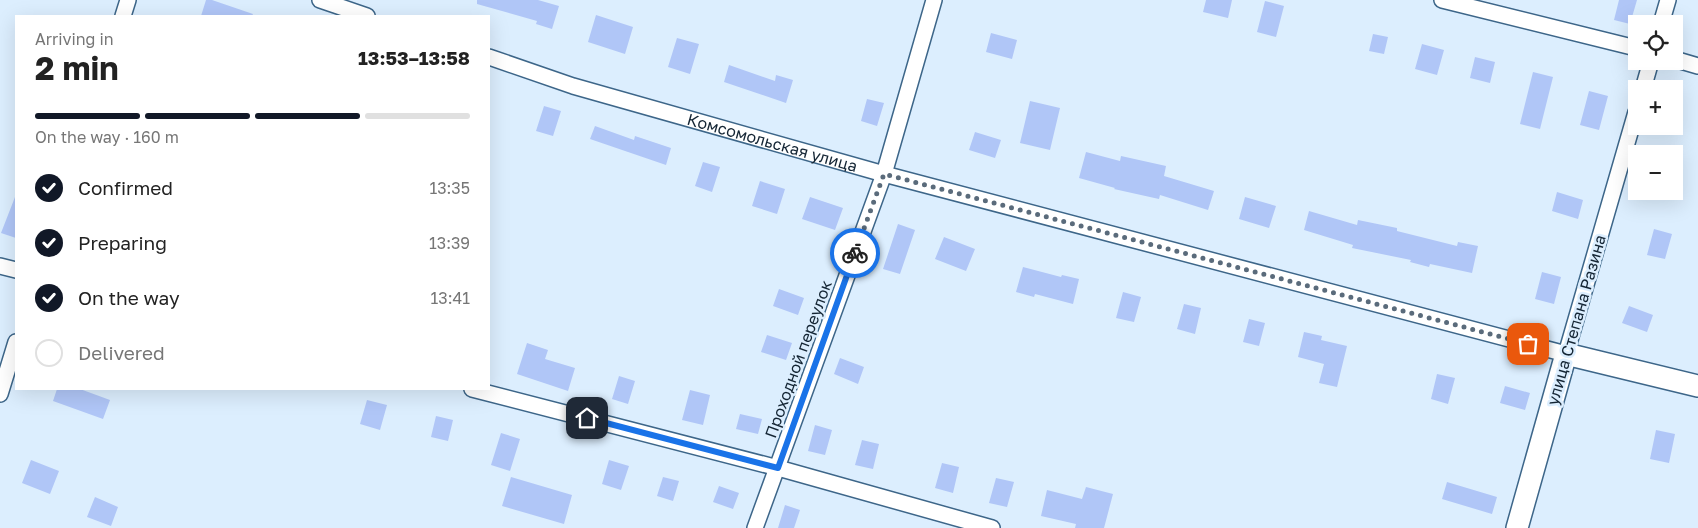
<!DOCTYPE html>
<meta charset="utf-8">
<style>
:root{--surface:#fff;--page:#f6f6f6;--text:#222;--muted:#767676;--line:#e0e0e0;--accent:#111827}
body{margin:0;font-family:"Golos Text",sans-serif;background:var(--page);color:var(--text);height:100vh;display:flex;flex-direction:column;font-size:19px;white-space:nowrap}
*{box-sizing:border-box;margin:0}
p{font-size:16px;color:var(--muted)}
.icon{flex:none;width:28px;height:28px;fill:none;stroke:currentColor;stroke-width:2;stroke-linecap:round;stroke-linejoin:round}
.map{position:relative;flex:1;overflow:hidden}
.details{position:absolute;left:15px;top:15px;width:475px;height:375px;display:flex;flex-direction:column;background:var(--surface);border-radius:0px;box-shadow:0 5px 20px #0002}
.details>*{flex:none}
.buttons{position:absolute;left:1628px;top:15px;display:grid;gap:10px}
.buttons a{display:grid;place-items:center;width:55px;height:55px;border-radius:0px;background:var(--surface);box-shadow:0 5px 20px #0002;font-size:25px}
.pin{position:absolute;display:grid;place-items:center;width:42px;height:42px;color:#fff;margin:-21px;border-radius:10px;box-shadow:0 2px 8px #0006}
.courier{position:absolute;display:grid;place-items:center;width:50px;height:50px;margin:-25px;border:4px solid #1a73e8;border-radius:50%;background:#fff;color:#222;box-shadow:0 1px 6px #0007}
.head em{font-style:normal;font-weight:700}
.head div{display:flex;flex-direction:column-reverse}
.head{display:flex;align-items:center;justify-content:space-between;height:85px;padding:0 20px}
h1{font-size:32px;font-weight:700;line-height:38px}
.bar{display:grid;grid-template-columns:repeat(4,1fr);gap:8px 5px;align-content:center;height:60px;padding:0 20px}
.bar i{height:6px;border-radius:4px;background:var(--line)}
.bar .active{background:var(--accent)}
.bar p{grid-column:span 4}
ol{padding:0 20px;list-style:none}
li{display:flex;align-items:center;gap:15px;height:55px}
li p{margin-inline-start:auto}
li .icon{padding:5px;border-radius:50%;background:var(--accent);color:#fff;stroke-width:4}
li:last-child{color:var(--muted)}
li i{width:28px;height:28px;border:2px solid var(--line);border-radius:50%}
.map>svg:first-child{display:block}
.building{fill:#b0c6f7}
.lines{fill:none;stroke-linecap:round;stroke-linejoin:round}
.minor-casing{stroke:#3d6689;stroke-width:18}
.secondary-casing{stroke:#3d6689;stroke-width:24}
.minor{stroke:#fff;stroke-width:15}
.secondary{stroke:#fff;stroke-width:21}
.done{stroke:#5a6b7b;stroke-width:5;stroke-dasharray:0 9}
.route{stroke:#1a73e8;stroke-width:6}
.labels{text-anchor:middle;stroke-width:5;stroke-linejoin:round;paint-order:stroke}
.street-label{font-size:16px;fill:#142534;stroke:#dceefe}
</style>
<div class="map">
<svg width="1698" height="528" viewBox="0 0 1698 528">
<rect width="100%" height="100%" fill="#dceefe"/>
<!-- building -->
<path class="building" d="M 206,0 L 212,0 L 253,14 L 252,16 L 201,16 Z
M 477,0 L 538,0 L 559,6 L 552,29 L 536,24 L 537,21 L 477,4 Z
M 1206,0 L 1232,0 L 1228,18 L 1203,12 Z
M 1619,0 L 1637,0 L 1630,24 L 1614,20 Z
M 1265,1 L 1284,6 L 1276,37 L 1257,32 Z
M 596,15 L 633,27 L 625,54 L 588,42 Z
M 991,33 L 1017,40 L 1012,59 L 986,52 Z
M 1373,34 L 1388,37 L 1384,54 L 1369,51 Z
M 677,38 L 699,44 L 690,74 L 668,67 Z
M 1422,44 L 1444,50 L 1437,75 L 1415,69 Z
M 1475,57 L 1495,62 L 1490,83 L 1470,78 Z
M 729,65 L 775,81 L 776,75 L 793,80 L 786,103 L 724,82 Z
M 1533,72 L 1553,77 L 1540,129 L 1520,124 Z
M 1589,91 L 1608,96 L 1599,130 L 1580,125 Z
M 867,99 L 884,103 L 877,126 L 861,121 Z
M 1030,101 L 1060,108 L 1050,150 L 1020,143 Z
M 544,106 L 561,111 L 553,136 L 536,131 Z
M 595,126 L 634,140 L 635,136 L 671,148 L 666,165 L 590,139 Z
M 975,132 L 1001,140 L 995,158 L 969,150 Z
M 1086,152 L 1120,161 L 1121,156 L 1166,166 L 1164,176 L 1214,191 L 1208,210 L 1160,195 L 1159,199 L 1114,189 L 1115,188 L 1079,178 Z
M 703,162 L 720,167 L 712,192 L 695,186 Z
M 760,181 L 785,189 L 777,214 L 752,206 Z
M 1557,192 L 1583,200 L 1578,219 L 1552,211 Z
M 15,197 L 16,197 L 16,238 L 1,233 Z
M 810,197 L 843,208 L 835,230 L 802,219 Z
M 1245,197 L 1276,206 L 1269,228 L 1239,219 Z
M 1309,211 L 1357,225 L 1358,220 L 1397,228 L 1397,231 L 1457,246 L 1458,242 L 1478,246 L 1472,273 L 1430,264 L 1429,267 L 1410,262 L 1411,260 L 1352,248 L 1353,245 L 1304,230 Z
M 898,224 L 915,230 L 900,274 L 883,269 Z
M 1654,229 L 1672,234 L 1665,259 L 1647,255 Z
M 944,237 L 975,249 L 966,271 L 935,259 Z
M 1023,267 L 1061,277 L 1062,275 L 1079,279 L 1073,304 L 1035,294 L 1034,297 L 1016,292 Z
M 1542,272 L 1561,277 L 1554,304 L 1535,299 Z
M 779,289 L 804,298 L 798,315 L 773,306 Z
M 1123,292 L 1141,297 L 1134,322 L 1116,318 Z
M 1184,304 L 1201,308 L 1195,334 L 1177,329 Z
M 1629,306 L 1653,315 L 1647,332 L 1622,323 Z
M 1249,319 L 1265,323 L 1259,346 L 1243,342 Z
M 1304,332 L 1322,336 L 1321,340 L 1347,346 L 1337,387 L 1319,383 L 1324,364 L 1298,357 Z
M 767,335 L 792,343 L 786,360 L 761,352 Z
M 527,343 L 548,350 L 545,359 L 575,368 L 568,391 L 517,374 Z
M 840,358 L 864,367 L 858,384 L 834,374 Z
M 1437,374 L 1455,378 L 1448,404 L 1431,399 Z
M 619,376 L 635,381 L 628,404 L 612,399 Z
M 1505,386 L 1530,393 L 1525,410 L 1500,403 Z
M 57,389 L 80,389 L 110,400 L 103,419 L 53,401 Z
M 690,390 L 710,395 L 703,425 L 682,420 Z
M 367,400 L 387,405 L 380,430 L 360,424 Z
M 740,414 L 762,419 L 758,434 L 736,429 Z
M 436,416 L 453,420 L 448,441 L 431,437 Z
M 815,425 L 832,430 L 825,455 L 808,451 Z
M 1656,430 L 1675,434 L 1669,463 L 1650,459 Z
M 501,433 L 520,439 L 510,471 L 491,465 Z
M 862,440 L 879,444 L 873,469 L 855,465 Z
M 31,460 L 59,471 L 50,494 L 22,483 Z
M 609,460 L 629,466 L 621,490 L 602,484 Z
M 942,463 L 959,467 L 953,493 L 935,488 Z
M 511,477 L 572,495 L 564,524 L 502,506 Z
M 663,477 L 679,481 L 673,501 L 657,496 Z
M 996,478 L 1014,482 L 1007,507 L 989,503 Z
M 1447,482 L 1497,497 L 1492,514 L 1442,499 Z
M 719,486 L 739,493 L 733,509 L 713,502 Z
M 1086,487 L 1113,494 L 1104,528 L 1075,528 L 1076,524 L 1041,516 L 1047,490 L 1082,499 Z
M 95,497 L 118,507 L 111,526 L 87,517 Z
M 785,505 L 800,510 L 794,528 L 778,528 Z"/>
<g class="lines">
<defs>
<g id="minor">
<path d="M 320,0 L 367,16"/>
<path d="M 1442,0 L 1636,48"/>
<path d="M 123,16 L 128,0"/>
<path d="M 1661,24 L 1668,0"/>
<path id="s1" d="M 489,57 L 573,86 L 884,174 L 1566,354 L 1636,112"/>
<path d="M 1674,59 L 1698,66"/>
<path d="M 1643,89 L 1651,61"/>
<path d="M 0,266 L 16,270"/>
<path d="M 472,389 L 778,468 L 992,528"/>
<path d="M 0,394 L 16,342"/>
<path d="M 755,528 L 884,174 L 934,0"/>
</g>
<path id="secondary" d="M 1517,528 L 1566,354 L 1698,386"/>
</defs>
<!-- minor casing -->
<use href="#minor" class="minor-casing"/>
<!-- secondary casing -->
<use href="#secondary" class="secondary-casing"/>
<!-- minor -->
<use href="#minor" class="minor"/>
<!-- secondary -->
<use href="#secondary" class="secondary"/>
</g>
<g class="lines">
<!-- done -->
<path class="done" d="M 855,253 L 884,174 L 1528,344"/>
<!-- route -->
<path class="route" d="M 587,418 L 778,468 L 855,253"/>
</g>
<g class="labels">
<!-- street labels -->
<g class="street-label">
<text dy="6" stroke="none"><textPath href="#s1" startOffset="296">Комсомольская улица</textPath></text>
<text transform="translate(1576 320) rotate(-74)" y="6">улица Степана Разина</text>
<text transform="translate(798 359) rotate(-70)" y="6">Проходной переулок</text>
</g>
</g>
</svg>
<div class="buttons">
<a><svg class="icon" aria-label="locate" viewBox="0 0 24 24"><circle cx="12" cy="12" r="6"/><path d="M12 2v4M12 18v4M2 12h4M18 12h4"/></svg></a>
<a>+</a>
<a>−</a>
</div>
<div class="pin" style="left:1528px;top:344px;background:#ea580c"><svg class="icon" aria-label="bag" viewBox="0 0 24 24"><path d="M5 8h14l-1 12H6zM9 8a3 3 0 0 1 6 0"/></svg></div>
<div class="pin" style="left:587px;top:418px;background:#1f2937"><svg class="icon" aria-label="home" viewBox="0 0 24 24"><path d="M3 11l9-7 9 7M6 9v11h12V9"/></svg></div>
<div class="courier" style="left:855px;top:253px"><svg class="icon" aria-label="bike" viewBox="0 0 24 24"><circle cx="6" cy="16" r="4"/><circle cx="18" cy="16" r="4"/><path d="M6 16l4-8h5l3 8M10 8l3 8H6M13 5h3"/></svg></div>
<section class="details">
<div class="head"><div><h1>2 min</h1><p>Arriving in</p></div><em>13:53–13:58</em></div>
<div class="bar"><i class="active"></i><i class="active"></i><i class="active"></i><i></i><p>On the way · 160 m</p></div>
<ol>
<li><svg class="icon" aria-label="check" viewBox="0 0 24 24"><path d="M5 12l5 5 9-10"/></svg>Confirmed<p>13:35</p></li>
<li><svg class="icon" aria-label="check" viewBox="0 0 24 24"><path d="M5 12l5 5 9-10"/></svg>Preparing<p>13:39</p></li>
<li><svg class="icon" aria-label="check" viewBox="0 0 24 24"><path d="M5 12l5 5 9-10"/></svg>On the way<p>13:41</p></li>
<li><i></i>Delivered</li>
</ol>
</section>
</div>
